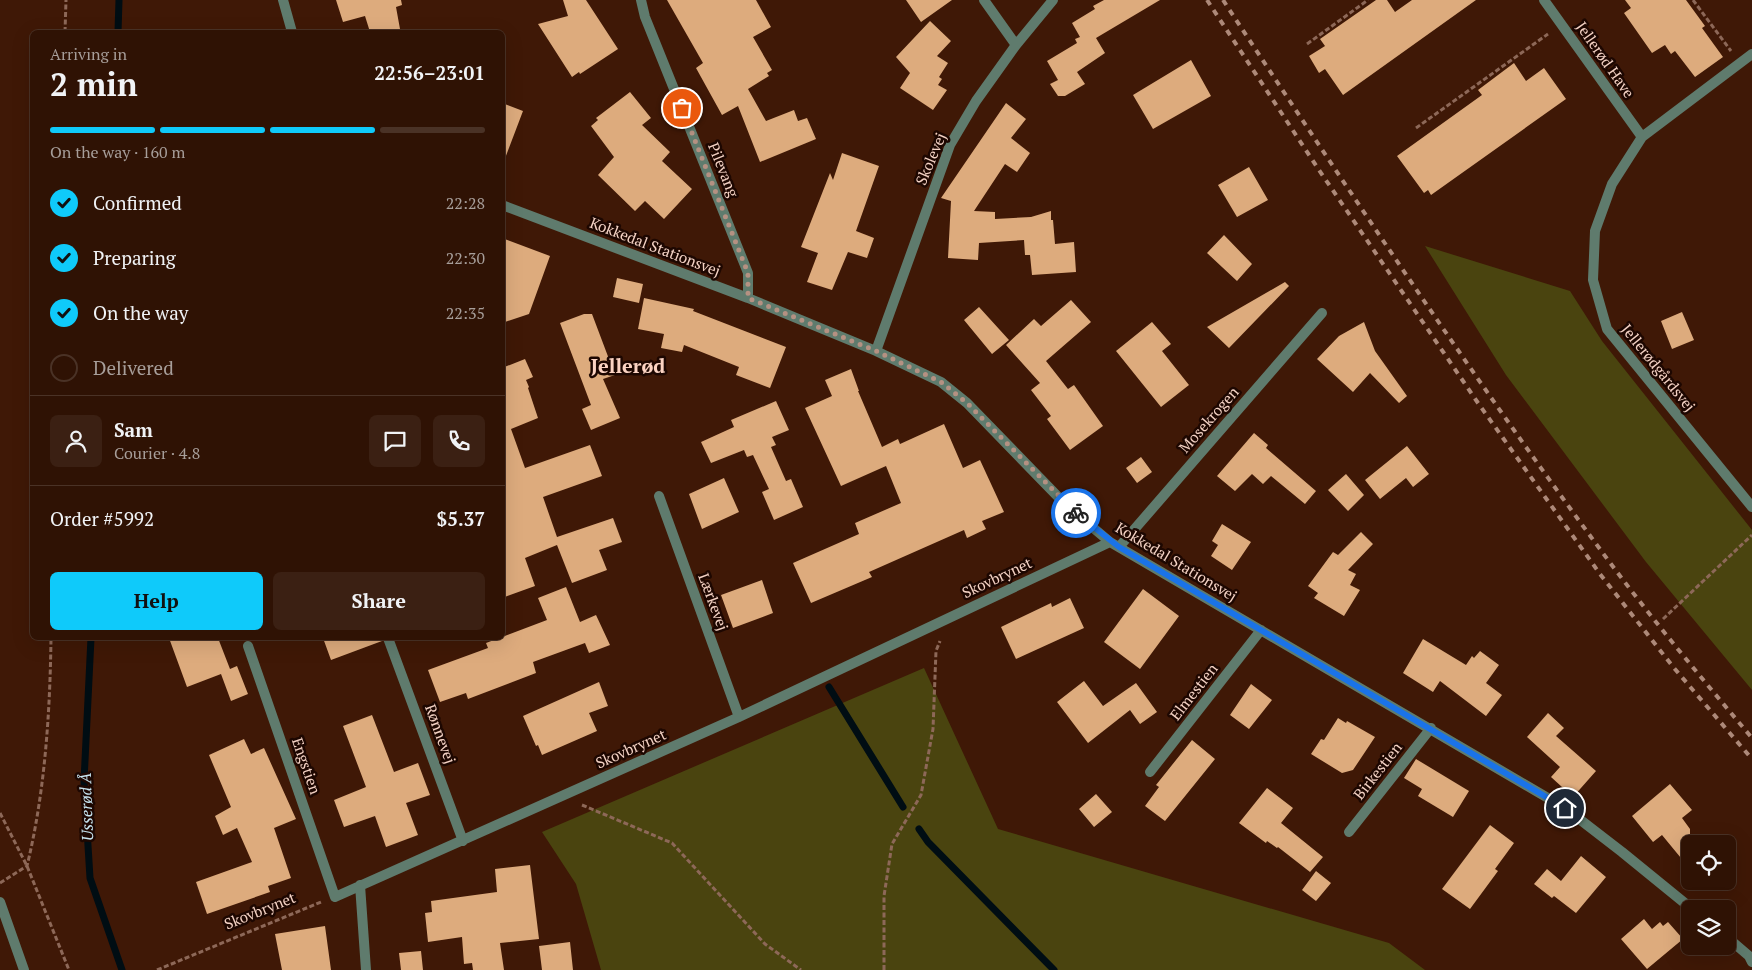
<!DOCTYPE html>
<meta charset="utf-8">
<style>
:root{--surface:#2f1204;--page:#3b2013;--text:#f1f3f6;--muted:#a79e9a;--line:#4a3226;--accent:#0fcafa}
body{margin:0;font-family:"PT Serif",serif;background:var(--page);color:var(--text);height:100vh;display:flex;flex-direction:column;font-size:19px;white-space:nowrap}
*{box-sizing:border-box;margin:0}
p{font-size:16px;color:var(--muted)}
.icon{flex:none;width:28px;height:28px;fill:none;stroke:currentColor;stroke-width:2;stroke-linecap:round;stroke-linejoin:round}
.map{position:relative;flex:1;overflow:hidden}
.panel{position:absolute;left:30px;top:30px;width:475px;height:610px;display:flex;flex-direction:column;background:var(--surface);border-radius:8px;box-shadow:0 5px 20px #0002,0 0 0 1px var(--line)}
.panel>*{flex:none}
.tools{position:absolute;left:1681px;top:835px;display:grid;gap:10px}
.tools a{display:grid;place-items:center;width:55px;height:55px;border-radius:8px;background:var(--surface);box-shadow:0 5px 20px #0002,0 0 0 1px var(--line);font-size:25px}
.pin{position:absolute;display:grid;place-items:center;width:42px;height:42px;color:#fff;margin:-21px;border:2px solid #fff;border-radius:50%;box-shadow:0 1px 5px #0007}
.courier{position:absolute;display:grid;place-items:center;width:50px;height:50px;margin:-25px;border:4px solid #1a73e8;border-radius:50%;background:#fff;color:#222;box-shadow:0 1px 6px #0007}
.summary em{font-style:normal;font-weight:700}
.summary div{display:flex;flex-direction:column-reverse}
.summary{display:flex;align-items:center;justify-content:space-between;height:85px;padding:0 20px}
h1{font-size:32px;font-weight:700;line-height:38px}
.bar{display:grid;grid-template-columns:repeat(4,1fr);gap:8px 5px;align-content:center;height:60px;padding:0 20px}
.bar i{height:6px;border-radius:4px;background:var(--line)}
.bar .selected{background:var(--accent)}
.bar p{grid-column:span 4}
.line{display:flex;align-items:center;gap:12px;padding:0 20px;border-top:1px solid var(--line)}
.line div{flex:1}
.round{display:grid;place-items:center;flex:none;width:52px;height:52px;border-radius:8px;background:var(--page)}
ol{padding:0 20px;list-style:none}
li{display:flex;align-items:center;gap:15px;height:55px}
li p{margin-inline-start:auto}
li .icon{padding:5px;border-radius:50%;background:var(--accent);color:#111;stroke-width:4}
li:last-child{color:var(--muted)}
li i{width:28px;height:28px;border:2px solid var(--line);border-radius:50%}
.action{display:flex;gap:10px;margin-top:auto;padding:10px 20px}
.action a{flex:1;height:58px;border-radius:8px;background:var(--accent);color:#111;font-size:20px;font-weight:700;line-height:58px;text-align:center}
.action a+a{background:var(--page);color:var(--text)}
.map>svg:first-child{display:block}
.green{fill:#4a440f}
.lines{fill:none;stroke-linecap:round;stroke-linejoin:round}
.stream{stroke:#000d13;stroke-width:7}
.building{fill:#ddab7d}
.path{stroke:#8d6858;stroke-width:3;stroke-dasharray:5 2.5;stroke-linecap:butt}
.street{stroke:#5f7b6d;stroke-width:10}
.rail{stroke:#ad8979;stroke-width:4;stroke-dasharray:6 6;stroke-linecap:butt}
.done{stroke:#b59182;stroke-width:5;stroke-dasharray:0 9}
.route{stroke:#1a73e8;stroke-width:6}
.labels{text-anchor:middle;stroke-width:5;stroke-linejoin:round;paint-order:stroke}
.street-label{font-size:15px;fill:#f4d2c4;stroke:#1d0701}
.water-label{font-size:16px;font-style:italic;fill:#c7e4f0;stroke:#1d0701}
.district-label{font-size:20px;font-weight:bold;fill:#fcd3c2;stroke:#1d0701}
</style>
<div class="map">
<svg width="1752" height="970" viewBox="0 0 1752 970">
<rect width="100%" height="100%" fill="#3f1806"/>
<!-- green -->
<path class="green" d="M 1425,246 L 1570,291 L 1602,341 L 1752,530 L 1752,690 L 1646,562 L 1506,375 Z
M 924,668 L 998,829 L 1389,943 L 1425,970 L 601,970 L 576,884 L 542,832 Z"/>
<g class="lines">
<!-- stream -->
<path class="stream" d="M 118,32 L 119,0
M 91,638 L 84,781 L 90,878 L 122,970
M 829,687 L 903,807
M 919,829 L 928,842 L 1054,970"/>
</g>
<!-- building -->
<path class="building" d="M 336,0 L 401,0 L 402,5 L 396,7 L 400,29 L 387,32 L 370,32 L 365,16 L 343,22 Z
M 563,0 L 586,0 L 618,49 L 580,74 L 579,72 L 572,77 L 538,24 L 568,16 Z
M 667,0 L 756,0 L 771,27 L 753,37 L 772,70 L 767,73 L 769,76 L 748,89 L 766,121 L 794,110 L 798,121 L 807,118 L 816,139 L 760,162 L 738,106 L 722,115 L 696,68 L 703,63 Z
M 906,0 L 952,0 L 921,22 Z
M 1104,0 L 1160,0 L 1096,38 L 1105,53 L 1077,72 L 1085,84 L 1065,96 L 1058,96 L 1050,84 L 1058,80 L 1047,61 L 1077,43 L 1075,39 L 1080,37 L 1072,23 L 1095,9 L 1093,6 Z
M 1376,0 L 1387,0 L 1395,12 L 1412,0 L 1476,0 L 1343,95 L 1325,69 L 1319,73 L 1309,56 L 1325,46 L 1320,39 Z
M 1625,0 L 1686,0 L 1705,26 L 1702,28 L 1723,57 L 1695,77 L 1675,51 L 1671,54 L 1665,45 L 1652,53 L 1624,13 L 1631,8 Z
M 930,21 L 951,41 L 937,56 L 948,63 L 939,77 L 942,79 L 938,85 L 947,90 L 933,110 L 900,88 L 910,73 L 896,57 Z
M 1191,60 L 1211,96 L 1153,129 L 1133,95 Z
M 1514,63 L 1526,81 L 1544,68 L 1566,99 L 1431,195 L 1428,190 L 1424,193 L 1397,156 L 1482,95 L 1478,90 Z
M 630,92 L 651,118 L 642,125 L 670,152 L 662,161 L 692,189 L 664,219 L 645,201 L 635,211 L 598,175 L 614,157 L 591,126 L 598,120 L 596,118 Z
M 502,103 L 523,111 L 504,161 L 502,160 Z
M 1006,103 L 1026,119 L 1011,138 L 1030,153 L 1017,172 L 1005,164 L 974,211 L 995,212 L 995,219 L 1031,217 L 1051,211 L 1051,220 L 1053,220 L 1055,244 L 1074,242 L 1076,272 L 1032,275 L 1030,255 L 1025,255 L 1024,240 L 979,243 L 978,260 L 948,258 L 951,201 L 941,198 Z
M 842,153 L 879,166 L 856,231 L 874,238 L 867,258 L 848,252 L 832,290 L 807,282 L 818,253 L 801,247 L 830,173 L 833,180 Z
M 1249,167 L 1268,200 L 1237,217 L 1218,185 Z
M 1224,235 L 1252,264 L 1237,281 L 1207,253 Z
M 502,238 L 550,256 L 529,314 L 502,323 Z
M 617,278 L 643,284 L 639,303 L 613,297 Z
M 1285,282 L 1289,286 L 1229,348 L 1207,327 Z
M 644,298 L 694,309 L 693,311 L 786,347 L 770,388 L 736,375 L 739,367 L 684,345 L 682,352 L 661,348 L 664,334 L 638,329 Z
M 1071,300 L 1091,322 L 1046,361 L 1068,389 L 1074,385 L 1103,426 L 1070,450 L 1047,419 L 1051,416 L 1031,390 L 1040,383 L 1006,345 L 1034,319 L 1041,326 Z
M 979,307 L 1009,340 L 992,354 L 964,320 Z
M 1682,312 L 1694,340 L 1672,349 L 1661,321 Z
M 584,314 L 592,314 L 615,375 L 603,379 L 620,418 L 591,430 L 582,409 L 591,405 L 560,323 Z
M 1152,322 L 1171,344 L 1162,351 L 1189,385 L 1161,407 L 1116,351 Z
M 1364,322 L 1375,351 L 1407,396 L 1399,403 L 1370,373 L 1353,392 L 1317,359 L 1339,336 Z
M 525,359 L 533,377 L 526,380 L 529,387 L 528,388 L 538,418 L 511,429 L 525,468 L 590,445 L 602,476 L 543,497 L 557,537 L 613,518 L 622,542 L 599,550 L 607,570 L 572,583 L 557,545 L 525,558 L 535,586 L 502,598 L 502,368 Z
M 851,369 L 859,391 L 858,391 L 882,447 L 898,439 L 900,444 L 944,424 L 963,468 L 980,460 L 1004,512 L 982,521 L 986,529 L 967,538 L 964,530 L 869,572 L 872,577 L 811,603 L 793,563 L 859,534 L 855,523 L 901,503 L 886,466 L 841,486 L 805,408 L 832,396 L 825,380 Z
M 776,401 L 789,430 L 772,437 L 776,445 L 771,447 L 786,481 L 791,479 L 803,507 L 774,520 L 762,492 L 769,489 L 753,455 L 747,457 L 744,450 L 711,463 L 701,442 L 734,427 L 731,420 Z
M 1254,433 L 1268,445 L 1266,448 L 1316,491 L 1305,504 L 1271,476 L 1263,484 L 1252,474 L 1235,491 L 1217,476 Z
M 1407,446 L 1429,474 L 1413,487 L 1406,478 L 1380,499 L 1365,480 Z
M 1141,457 L 1152,472 L 1137,483 L 1126,468 Z
M 1346,474 L 1364,495 L 1348,511 L 1328,490 Z
M 724,478 L 739,512 L 702,529 L 689,494 Z
M 1222,524 L 1251,542 L 1232,570 L 1211,556 L 1218,545 L 1212,541 Z
M 1361,532 L 1373,544 L 1348,570 L 1356,574 L 1350,585 L 1360,590 L 1344,616 L 1314,598 L 1318,593 L 1308,586 L 1333,552 L 1338,555 Z
M 762,580 L 773,613 L 733,628 L 721,595 Z
M 566,587 L 580,622 L 596,615 L 610,645 L 589,653 L 585,643 L 533,662 L 536,673 L 468,699 L 466,693 L 440,702 L 428,670 L 488,648 L 486,643 L 547,620 L 538,598 Z
M 1143,589 L 1179,616 L 1140,669 L 1104,642 Z
M 1070,598 L 1084,628 L 1016,659 L 1001,627 L 1051,603 L 1052,607 Z
M 169,638 L 218,638 L 230,669 L 237,666 L 248,694 L 231,701 L 221,674 L 187,687 Z
M 323,638 L 381,638 L 382,641 L 331,660 Z
M 1423,639 L 1466,665 L 1472,656 L 1474,658 L 1480,651 L 1499,665 L 1486,683 L 1502,695 L 1486,716 L 1440,681 L 1433,692 L 1403,673 Z
M 1084,681 L 1103,706 L 1136,683 L 1157,712 L 1140,724 L 1130,710 L 1088,743 L 1057,702 Z
M 599,682 L 608,706 L 589,713 L 597,731 L 542,755 L 538,745 L 536,746 L 523,716 Z
M 1251,684 L 1272,700 L 1249,729 L 1230,715 Z
M 1548,713 L 1564,728 L 1556,736 L 1596,771 L 1573,797 L 1551,777 L 1560,767 L 1527,737 Z
M 372,715 L 394,772 L 418,763 L 430,795 L 406,803 L 418,835 L 386,847 L 375,816 L 344,827 L 334,800 L 366,787 L 343,726 Z
M 1338,718 L 1346,723 L 1347,721 L 1375,737 L 1353,770 L 1342,773 L 1311,754 L 1321,739 L 1324,740 Z
M 244,739 L 251,754 L 264,748 L 296,819 L 274,828 L 291,878 L 268,886 L 270,892 L 207,914 L 196,882 L 252,862 L 237,828 L 223,835 L 215,816 L 231,807 L 209,755 Z
M 1192,740 L 1215,759 L 1165,821 L 1145,806 L 1159,787 L 1156,785 Z
M 1416,759 L 1469,791 L 1453,817 L 1418,796 L 1422,789 L 1404,778 Z
M 1670,784 L 1692,810 L 1682,818 L 1690,829 L 1690,869 L 1662,835 L 1653,842 L 1632,816 Z
M 1267,788 L 1293,808 L 1281,823 L 1323,857 L 1310,872 L 1278,847 L 1277,848 L 1267,841 L 1266,843 L 1239,823 Z
M 1096,794 L 1112,812 L 1094,827 L 1079,809 Z
M 1490,825 L 1514,843 L 1495,869 L 1498,871 L 1470,909 L 1442,889 Z
M 1581,856 L 1606,877 L 1576,913 L 1554,896 L 1552,898 L 1534,884 L 1547,869 L 1561,881 Z
M 530,865 L 539,939 L 500,943 L 504,970 L 473,970 L 472,963 L 464,964 L 462,937 L 428,942 L 425,913 L 432,912 L 431,901 L 497,892 L 495,869 Z
M 1316,871 L 1331,883 L 1316,901 L 1302,890 Z
M 1644,919 L 1652,929 L 1660,922 L 1663,926 L 1668,922 L 1683,939 L 1647,969 L 1621,939 Z
M 325,926 L 331,970 L 282,970 L 275,934 Z
M 570,942 L 573,970 L 542,970 L 539,946 Z
M 421,951 L 423,970 L 401,970 L 399,953 Z"/>
<g class="lines">
<!-- path -->
<path class="path" d="M 1693,0 L 1731,51
M 65,32 L 66,0
M 1307,44 L 1368,0
M 1416,128 L 1548,34
M 1663,619 L 1752,535
M 582,805 L 672,843 L 765,944 L 801,970
M 0,813 L 27,866 L 69,970
M 0,883 L 27,866 C 45,792 50,713 51,638
M 157,970 L 321,902
M 884,970 L 884,896 L 892,844 L 921,795 L 933,729 L 936,651 L 940,641"/>
<!-- street -->
<path class="street" d="M 283,0 L 292,32
M 641,0 L 645,17 L 748,273 L 748,298
M 984,0 L 1016,45
M 1544,0 L 1642,137
M 1752,54 L 1642,137 L 1612,184 L 1595,231 L 1593,280 L 1607,329 L 1752,507
M 502,205 L 748,298 L 876,351 L 941,382 L 967,403 L 1066,505 L 1110,542 L 1565,808 L 1622,852 L 1692,909
M 876,351 L 950,145 L 976,101 L 1016,45 L 1053,0
M 659,496 L 739,717
M 1119,547 L 1322,313
M 388,638 L 463,841
M 248,646 L 335,897 L 739,717 L 1110,542
M 1150,772 L 1261,630
M 1349,832 L 1431,728
M 360,885 L 366,970
M 0,902 L 24,970
M 1728,938 L 1749,956 L 1752,962"/>
<!-- rail -->
<path class="rail" d="M 1207,0 L 1319,170 L 1478,403 L 1600,574 L 1674,668 L 1752,759
M 1223,0 C 1349,191 1475,381 1611,564 C 1656,624 1704,681 1752,738"/>
</g>
<g class="lines">
<!-- done -->
<path class="done" d="M 682,108 L 748,273 L 748,298 L 876,351 L 941,382 L 967,403 L 1076,513"/>
<!-- route -->
<path class="route" d="M 1076,513 L 1119,547 L 1565,808"/>
</g>
<g class="labels">
<!-- street labels -->
<g class="street-label">
<text transform="translate(1605 60) rotate(55)" y="5">Jellerød Have</text>
<text transform="translate(931 159) rotate(-67)" y="5">Skolevej</text>
<text transform="translate(723 170) rotate(68)" y="5">Pilevang</text>
<text transform="translate(655 247) rotate(21)" y="5">Kokkedal Stationsvej</text>
<text transform="translate(1658 368) rotate(51)" y="5">Jellerødgårdsvej</text>
<text transform="translate(1209 420) rotate(-49)" y="5">Mosekrogen</text>
<text transform="translate(1176 562) rotate(31)" y="5">Kokkedal Stationsvej</text>
<text transform="translate(997 578) rotate(-25)" y="5">Skovbrynet</text>
<text transform="translate(713 602) rotate(70)" y="5">Lærkevej</text>
<text transform="translate(1194 692) rotate(-52)" y="5">Elmestien</text>
<text transform="translate(440 734) rotate(70)" y="5">Rønnevej</text>
<text transform="translate(631 749) rotate(-24)" y="5">Skovbrynet</text>
<text transform="translate(306 766) rotate(71)" y="5">Engstien</text>
<text transform="translate(1378 771) rotate(-52)" y="5">Birkestien</text>
<text transform="translate(260 911) rotate(-22)" y="5">Skovbrynet</text>
</g>
<!-- water labels -->
<g class="water-label">
<text transform="translate(86 807) rotate(-92)" y="6">Usserød Å</text>
</g>
<!-- district labels -->
<g class="district-label">
<text x="628" y="373">Jellerød</text>
</g>
</g>
</svg>
<div class="tools">
<a><svg class="icon" aria-label="locate" viewBox="0 0 24 24"><circle cx="12" cy="12" r="6"/><path d="M12 2v4M12 18v4M2 12h4M18 12h4"/></svg></a>
<a><svg class="icon" aria-label="layers" viewBox="0 0 24 24"><path d="M12 4l9 5-9 5-9-5zM3 14l9 5 9-5"/></svg></a>
</div>
<div class="pin" style="left:682px;top:108px;background:#ea580c"><svg class="icon" aria-label="bag" viewBox="0 0 24 24"><path d="M5 8h14l-1 12H6zM9 8a3 3 0 0 1 6 0"/></svg></div>
<div class="pin" style="left:1565px;top:808px;background:#1f2937"><svg class="icon" aria-label="home" viewBox="0 0 24 24"><path d="M3 11l9-7 9 7M6 9v11h12V9"/></svg></div>
<div class="courier" style="left:1076px;top:513px"><svg class="icon" aria-label="bike" viewBox="0 0 24 24"><circle cx="6" cy="16" r="4"/><circle cx="18" cy="16" r="4"/><path d="M6 16l4-8h5l3 8M10 8l3 8H6M13 5h3"/></svg></div>
<section class="panel">
<div class="summary"><div><h1>2 min</h1><p>Arriving in</p></div><em>22:56–23:01</em></div>
<div class="bar"><i class="selected"></i><i class="selected"></i><i class="selected"></i><i></i><p>On the way · 160 m</p></div>
<ol>
<li><svg class="icon" aria-label="check" viewBox="0 0 24 24"><path d="M5 12l5 5 9-10"/></svg>Confirmed<p>22:28</p></li>
<li><svg class="icon" aria-label="check" viewBox="0 0 24 24"><path d="M5 12l5 5 9-10"/></svg>Preparing<p>22:30</p></li>
<li><svg class="icon" aria-label="check" viewBox="0 0 24 24"><path d="M5 12l5 5 9-10"/></svg>On the way<p>22:35</p></li>
<li><i></i>Delivered</li>
</ol>
<div class="line" style="height:90px"><a class="round"><svg class="icon" aria-label="person" viewBox="0 0 24 24"><circle cx="12" cy="8" r="4"/><path d="M4 21q1-7 8-7t8 7"/></svg></a><div><b>Sam</b><p>Courier · 4.8</p></div><a class="round"><svg class="icon" aria-label="chat" viewBox="0 0 24 24"><path d="M4 5h16v11H9l-5 4z"/></svg></a><a class="round"><svg class="icon" aria-label="phone" viewBox="0 0 24 24"><path d="M5 4h4l2 5-3 2q2 4 5 5l2-3 5 2v4C11 20 4 13 5 4z"/></svg></a></div>
<div class="line" style="height:65px"><div>Order #5992</div><b>$5.37</b></div>
<div class="action"><a>Help</a><a>Share</a></div>
</section>
</div>
